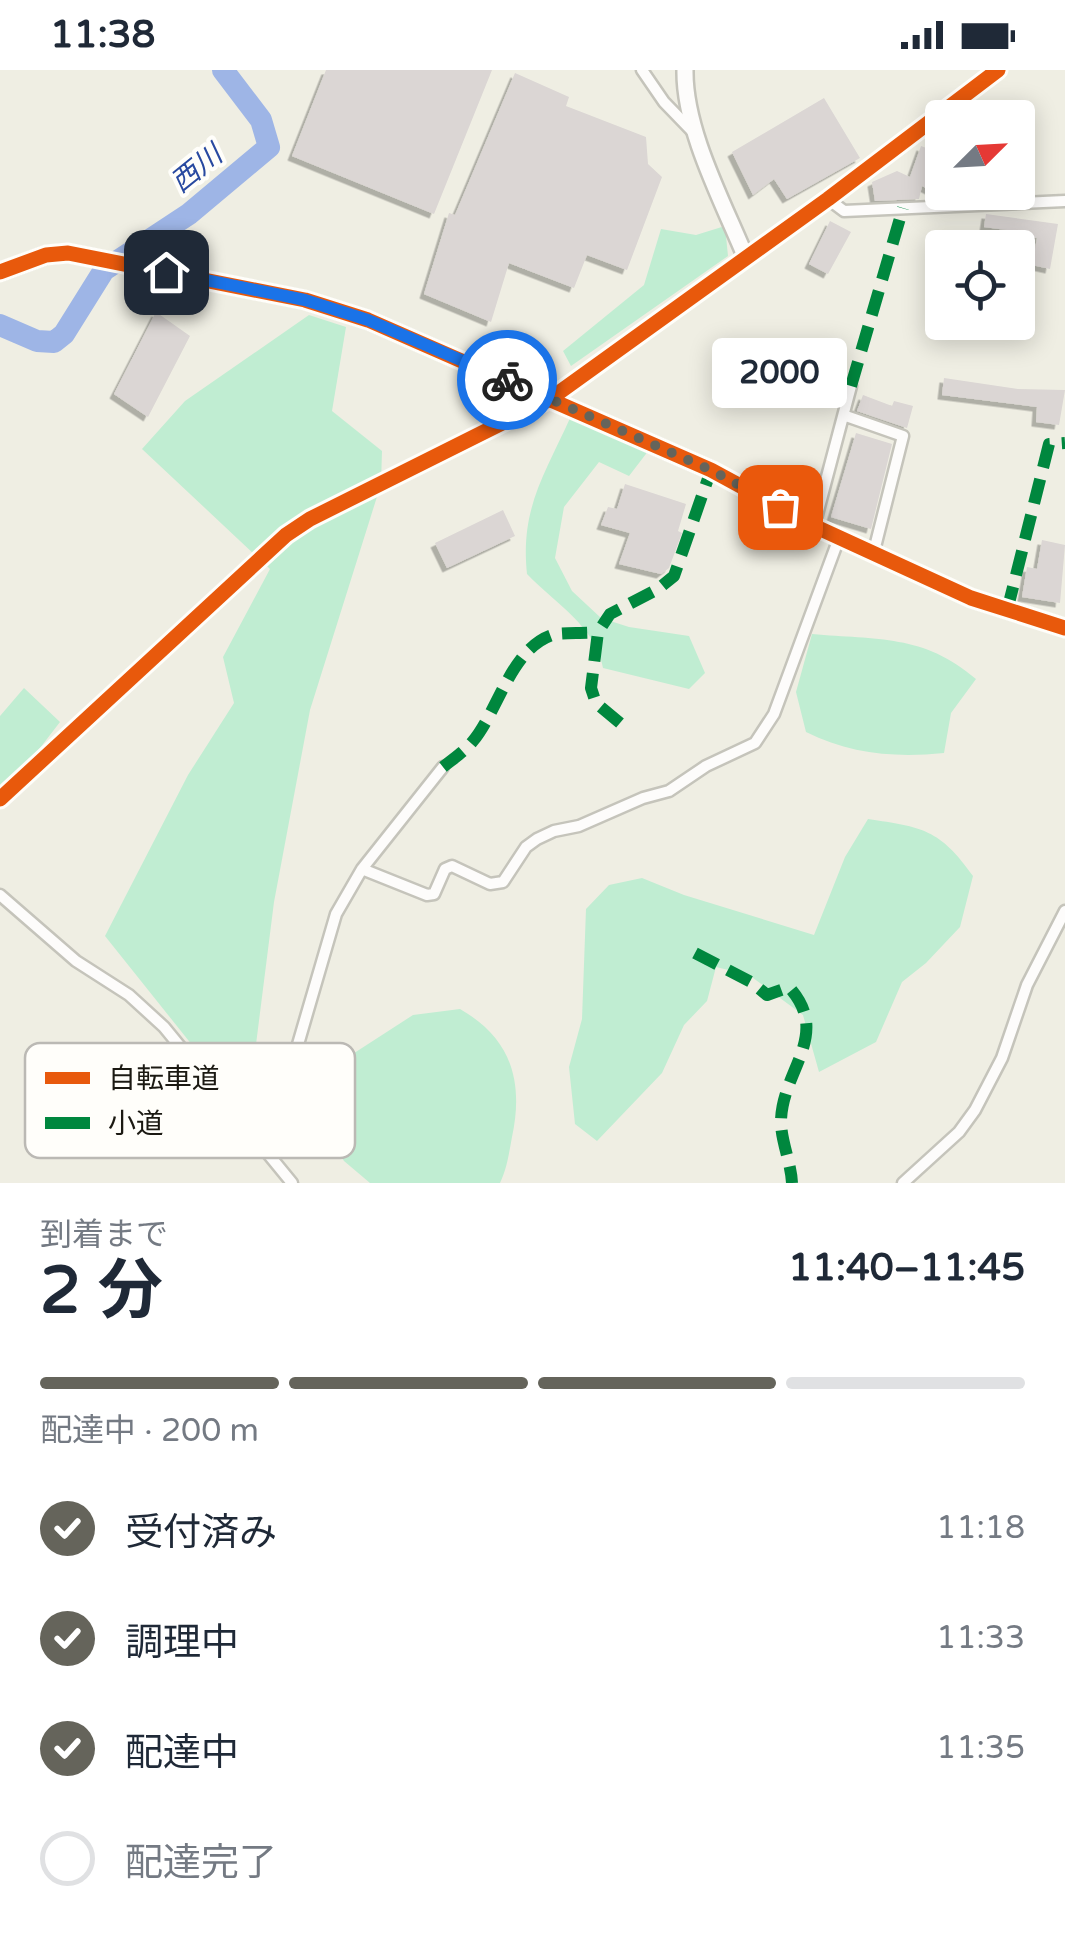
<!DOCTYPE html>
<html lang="ja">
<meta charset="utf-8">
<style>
:root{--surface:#fff;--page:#f6f6f7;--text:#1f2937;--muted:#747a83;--line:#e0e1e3;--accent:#65645b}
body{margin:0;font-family:"Varela Round","Noto Sans JP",sans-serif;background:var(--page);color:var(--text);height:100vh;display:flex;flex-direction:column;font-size:38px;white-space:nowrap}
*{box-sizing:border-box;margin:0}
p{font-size:32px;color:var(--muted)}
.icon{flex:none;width:55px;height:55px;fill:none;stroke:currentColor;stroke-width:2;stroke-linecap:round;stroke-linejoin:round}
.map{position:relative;height:1113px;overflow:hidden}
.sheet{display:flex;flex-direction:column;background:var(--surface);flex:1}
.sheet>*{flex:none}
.needle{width:65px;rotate:66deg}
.buttons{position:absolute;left:925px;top:30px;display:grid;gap:20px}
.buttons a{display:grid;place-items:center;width:110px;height:110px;border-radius:10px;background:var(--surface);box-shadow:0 5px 25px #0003;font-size:50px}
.pin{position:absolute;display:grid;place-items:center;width:85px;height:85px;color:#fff;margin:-42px;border-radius:20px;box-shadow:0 5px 15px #0006}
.courier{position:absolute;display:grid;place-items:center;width:100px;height:100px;margin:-50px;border:8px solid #1a73e8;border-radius:50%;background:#fff;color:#222;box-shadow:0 2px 12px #0007}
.bubble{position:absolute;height:70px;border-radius:10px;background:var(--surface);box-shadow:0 5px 25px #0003;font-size:32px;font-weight:700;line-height:70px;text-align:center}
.headline em{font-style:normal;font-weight:700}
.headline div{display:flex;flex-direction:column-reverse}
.headline{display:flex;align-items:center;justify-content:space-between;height:170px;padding:0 40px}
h1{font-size:65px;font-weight:700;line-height:75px}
.bar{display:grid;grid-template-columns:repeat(4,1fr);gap:15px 10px;align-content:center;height:120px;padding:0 40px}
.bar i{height:12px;border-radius:8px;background:var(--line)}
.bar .active{background:var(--accent)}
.bar p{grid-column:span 4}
ol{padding:0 40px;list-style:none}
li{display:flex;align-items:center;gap:30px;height:110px}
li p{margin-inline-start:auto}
li .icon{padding:10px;border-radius:50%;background:var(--accent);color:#fff;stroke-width:4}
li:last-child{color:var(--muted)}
li i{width:55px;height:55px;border:5px solid var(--line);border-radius:50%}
.status{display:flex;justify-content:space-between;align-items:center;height:70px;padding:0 50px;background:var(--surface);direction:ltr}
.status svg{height:28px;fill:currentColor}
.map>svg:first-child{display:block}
.green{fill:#c0edd2}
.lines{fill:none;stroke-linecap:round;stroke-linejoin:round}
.river{stroke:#9eb5e6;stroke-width:22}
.building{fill:#dbd6d4;filter:url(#shadow)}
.street-casing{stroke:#c5c4bb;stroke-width:15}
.secondary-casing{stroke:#c5c4bb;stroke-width:20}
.street{stroke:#fdfcfb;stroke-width:10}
.secondary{stroke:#fdfcfb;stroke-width:15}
.quiet{stroke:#00873e;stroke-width:12;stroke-dasharray:25 12;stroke-linecap:butt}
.cycleway-casing{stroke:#fffefa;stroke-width:21}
.cycleway{stroke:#e8590c;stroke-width:15}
.done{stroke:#65645b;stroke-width:10;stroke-dasharray:0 18}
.route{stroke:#1a73e8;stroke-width:12}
.labels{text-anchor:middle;stroke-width:8;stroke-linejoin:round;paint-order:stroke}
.water-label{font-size:28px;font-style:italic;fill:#2849a0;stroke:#fffefa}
.key{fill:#fffefa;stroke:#bbb9b4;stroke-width:2.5}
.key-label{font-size:28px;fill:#1b1912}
</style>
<div class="status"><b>11:38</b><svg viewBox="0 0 49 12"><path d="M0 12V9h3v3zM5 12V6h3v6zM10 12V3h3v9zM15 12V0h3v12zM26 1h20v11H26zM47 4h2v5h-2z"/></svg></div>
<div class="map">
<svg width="1065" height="1113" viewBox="0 0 1065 1113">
<defs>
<filter id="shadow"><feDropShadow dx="-4.5" dy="4.5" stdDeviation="0" flood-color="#0004"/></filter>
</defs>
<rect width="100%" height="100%" fill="#efeee3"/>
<!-- green -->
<path class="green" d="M 725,156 L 728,186 L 571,296 L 563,281 L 644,215 L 661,159 L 696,165 Z
M 309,245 L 346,257 L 332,341 L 382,381 L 381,414 L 310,640 L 274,832 L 251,1014 L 232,1025 L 105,866 L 188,705 L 234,633 L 223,587 L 270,499 L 142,379 L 185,331 Z
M 571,346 L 649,380 L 629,406 L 599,392 L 564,437 L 555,488 L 572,521 L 601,548 L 629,557 L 689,566 L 705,603 L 689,619 L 603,598 C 596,557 555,533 527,504 C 520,438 545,404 571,346 Z
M 812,564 C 877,570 924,564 976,609 L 951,643 L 944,683 C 895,688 850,684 806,662 L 796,622 Z
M 24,618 L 60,652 L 0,730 L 0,646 Z
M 868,749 C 922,757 940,759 973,806 L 960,857 L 926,893 L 902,912 L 876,972 L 819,1002 L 803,945 L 749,905 L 716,897 L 707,931 L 684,955 L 662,1003 L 597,1071 L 575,1054 L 569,997 L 582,949 L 586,839 L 609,815 L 642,808 L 684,825 L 814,865 L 845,787 Z
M 460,939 C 511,968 524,1011 512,1067 C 509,1083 507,1099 500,1113 L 370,1113 L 344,1091 L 317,1051 L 314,1009 L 413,945 Z"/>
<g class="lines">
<!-- river -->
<path class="river" d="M 0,255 L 37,271 L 54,272 L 64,264 L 104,200 L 189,144 L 269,77 L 261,50 L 223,0"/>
</g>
<!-- building -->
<path class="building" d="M 326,0 L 492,0 L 434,144 L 292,86 Z
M 515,3 L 569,27 L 566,36 L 646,67 L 648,94 L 662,107 L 627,200 L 587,185 L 574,218 L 509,193 L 491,252 L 424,224 L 449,143 L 455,145 Z
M 824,28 L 860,88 L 787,129 L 774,109 L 753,125 L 732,82 Z
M 921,76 L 942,84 L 942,126 L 922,116 L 919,129 L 875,131 L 872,112 L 897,101 L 910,107 Z
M 986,144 L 1058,154 L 1050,199 L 1032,195 L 1037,168 L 1029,167 L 1029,163 L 984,157 Z
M 830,151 L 851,162 L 828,204 L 809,194 Z
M 156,242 L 190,266 L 148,347 L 114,324 Z
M 944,308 L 1018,319 L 1065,320 L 1059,355 L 1036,352 L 1037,337 L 942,325 Z
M 863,325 L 892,336 L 894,331 L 913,336 L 907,358 L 857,341 Z
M 856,363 L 892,374 L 871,459 L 831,447 Z
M 625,414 L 686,434 L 678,461 L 682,463 L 669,498 L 661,504 L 619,494 L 630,463 L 601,455 L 608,437 L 617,439 Z
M 503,440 L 515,466 L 447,498 L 435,473 Z
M 1042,470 L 1065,475 L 1060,533 L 1022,527 L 1027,497 L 1037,499 Z"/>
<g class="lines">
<defs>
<path id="street" d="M 642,0 L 664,32 L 694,63
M 828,129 L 844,141 L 1065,131
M 550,329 L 828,129 L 998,0
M 846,346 L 903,366 L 874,481
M 814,456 L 851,316
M 362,799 L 427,825 L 434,824 L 445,799 L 452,796 L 490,814 L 503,812 L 526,777 L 537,769 L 554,761 L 579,756 L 643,728 L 669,721 L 706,696 L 755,673 L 774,644 L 839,468
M 0,825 L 76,891 L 129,925 L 164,957 L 292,1113
M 268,1082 L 283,1053 L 287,1012 L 336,844 L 362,799 L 443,697
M 903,1113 L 959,1062 L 975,1040 L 1002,988 L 1027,915 L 1065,841"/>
<path id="secondary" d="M 685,0 C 684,60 723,132 746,188
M 0,202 L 46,185 L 68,183 L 305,230 L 368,250 L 711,400 L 814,456 L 971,528 L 1065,558
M 0,729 L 286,465 L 310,449 L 550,329"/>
</defs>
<!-- street casing -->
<use href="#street" class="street-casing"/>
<!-- secondary casing -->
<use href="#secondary" class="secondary-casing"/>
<!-- street -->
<use href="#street" class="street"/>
<!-- secondary -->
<use href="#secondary" class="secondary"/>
<!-- quiet -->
<path class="quiet" d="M 851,316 L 903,138
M 1007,541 L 1049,374 L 1065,373
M 620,653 L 596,633 L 591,618 L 598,562 L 610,544 L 658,519 L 674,506 L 711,400
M 443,697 C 453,689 464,682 473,671 C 498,641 511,579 552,565 C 560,562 585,564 598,562
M 695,883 L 751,912 L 767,925 L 789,917 C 832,965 782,1000 781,1051 C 781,1072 791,1092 792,1113"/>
<defs>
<path id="cycleway" d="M 0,202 L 46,185 L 68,183 L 305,230 L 368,250 L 711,400 L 814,456 L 971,528 L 1065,558
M 0,729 L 286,465 L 310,449 L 550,329 L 828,129 L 998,0"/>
</defs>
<!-- cycleway casing -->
<use href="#cycleway" class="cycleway-casing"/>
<!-- cycleway -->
<use href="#cycleway" class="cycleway"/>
</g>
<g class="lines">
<!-- done -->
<path class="done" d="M 507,310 L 711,400 L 780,437"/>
<!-- route -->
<path class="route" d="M 166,202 L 305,230 L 368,250 L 507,310"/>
</g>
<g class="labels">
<!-- water labels -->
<g class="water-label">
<text transform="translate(196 98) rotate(-39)" y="10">西川</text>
</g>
</g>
<!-- legend -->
<rect x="25" y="973" width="330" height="115" rx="15" class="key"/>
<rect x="45" y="1002" width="45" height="12" fill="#e8590c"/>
<rect x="45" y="1047" width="45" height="12" fill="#00873e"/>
<g class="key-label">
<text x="108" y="1018">自転車道</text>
<text x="108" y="1063">小道</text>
</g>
</svg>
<div class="buttons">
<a><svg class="needle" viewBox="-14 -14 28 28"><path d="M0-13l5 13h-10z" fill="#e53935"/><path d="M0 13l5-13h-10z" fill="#747a83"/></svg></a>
<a><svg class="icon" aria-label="locate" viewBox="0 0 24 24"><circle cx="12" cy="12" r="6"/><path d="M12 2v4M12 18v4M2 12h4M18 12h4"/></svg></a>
</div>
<div class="pin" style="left:780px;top:437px;background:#ea580c"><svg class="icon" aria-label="bag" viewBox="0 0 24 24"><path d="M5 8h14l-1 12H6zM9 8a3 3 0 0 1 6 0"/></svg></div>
<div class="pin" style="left:166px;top:202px;background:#1f2937"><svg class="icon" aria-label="home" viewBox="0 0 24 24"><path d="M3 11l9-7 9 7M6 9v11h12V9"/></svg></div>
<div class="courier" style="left:507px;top:310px"><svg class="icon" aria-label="bike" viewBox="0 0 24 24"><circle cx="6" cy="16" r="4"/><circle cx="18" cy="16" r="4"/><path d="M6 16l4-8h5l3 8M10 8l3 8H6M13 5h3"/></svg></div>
<div class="bubble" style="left:712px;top:268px;width:135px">2000</div>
</div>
<section class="sheet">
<div class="headline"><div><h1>2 分</h1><p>到着まで</p></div><em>11:40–11:45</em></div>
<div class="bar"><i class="active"></i><i class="active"></i><i class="active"></i><i></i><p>配達中 · 200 m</p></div>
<ol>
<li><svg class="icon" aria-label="check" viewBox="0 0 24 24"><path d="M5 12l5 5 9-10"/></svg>受付済み<p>11:18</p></li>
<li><svg class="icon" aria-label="check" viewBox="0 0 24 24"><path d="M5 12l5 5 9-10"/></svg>調理中<p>11:33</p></li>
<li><svg class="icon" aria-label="check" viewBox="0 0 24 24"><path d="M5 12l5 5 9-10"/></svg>配達中<p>11:35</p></li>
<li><i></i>配達完了</li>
</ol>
</section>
